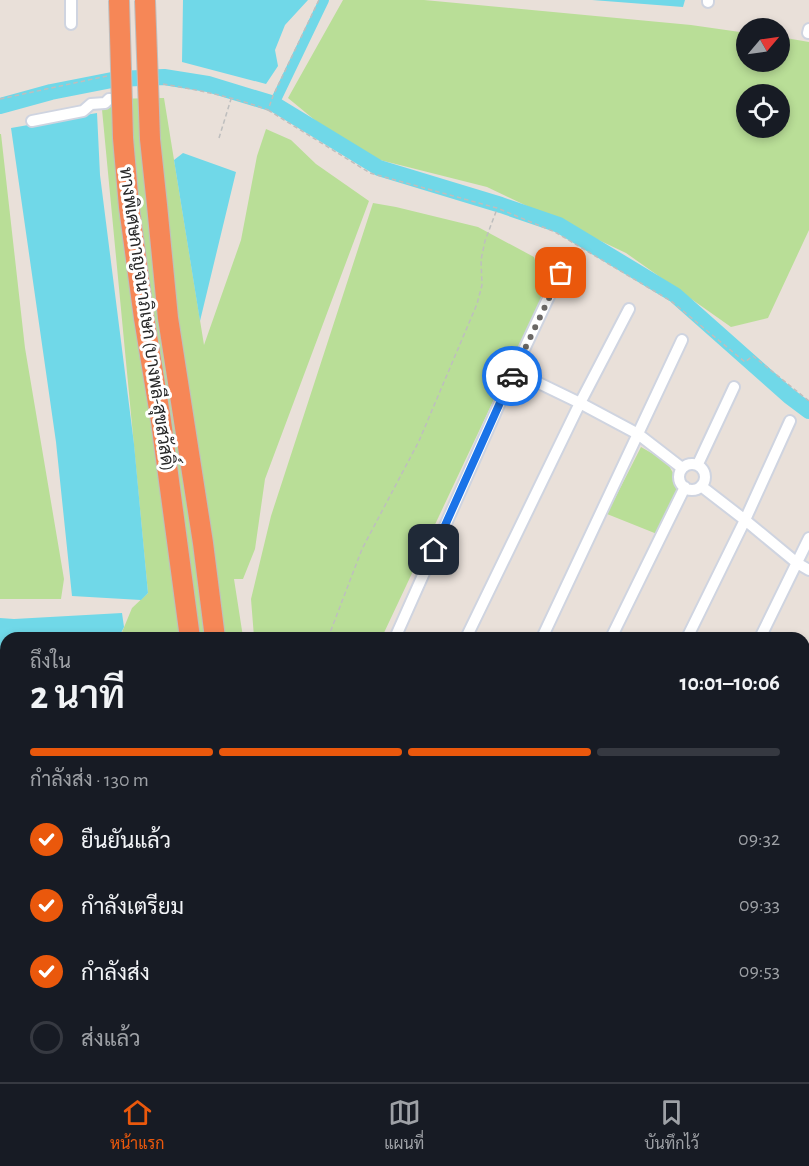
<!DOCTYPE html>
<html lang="th">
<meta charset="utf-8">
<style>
:root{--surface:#171b24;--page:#20242c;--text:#f1f3f6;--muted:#9ea1a6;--line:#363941;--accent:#ea580c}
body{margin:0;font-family:"Alegreya Sans",Sarabun,sans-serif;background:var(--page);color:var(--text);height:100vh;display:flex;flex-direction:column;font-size:22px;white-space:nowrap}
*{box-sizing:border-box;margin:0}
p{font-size:20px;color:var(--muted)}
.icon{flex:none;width:33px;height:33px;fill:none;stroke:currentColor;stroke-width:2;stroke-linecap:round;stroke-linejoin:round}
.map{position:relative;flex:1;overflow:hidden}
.panel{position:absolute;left:0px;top:632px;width:810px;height:452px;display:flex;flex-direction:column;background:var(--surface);border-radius:18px 18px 0 0;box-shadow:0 3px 9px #0003}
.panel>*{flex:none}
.needle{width:39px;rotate:61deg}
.controls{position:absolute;left:736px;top:18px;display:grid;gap:12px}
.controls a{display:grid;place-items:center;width:54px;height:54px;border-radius:50%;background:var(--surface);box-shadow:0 3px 9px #0003;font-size:30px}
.pin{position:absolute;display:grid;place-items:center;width:51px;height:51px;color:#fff;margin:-26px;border-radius:12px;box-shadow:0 3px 9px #0006}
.courier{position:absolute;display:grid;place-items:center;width:60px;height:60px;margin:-30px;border:4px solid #1a73e8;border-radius:50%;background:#fff;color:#222;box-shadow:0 2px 8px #0007}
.overview em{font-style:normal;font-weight:600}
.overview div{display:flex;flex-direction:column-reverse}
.overview{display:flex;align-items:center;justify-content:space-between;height:102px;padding:0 30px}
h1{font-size:39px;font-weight:600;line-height:45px}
.bar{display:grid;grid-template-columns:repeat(4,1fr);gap:9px 6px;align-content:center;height:72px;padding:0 30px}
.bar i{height:8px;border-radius:4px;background:var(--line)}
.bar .selected{background:var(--accent)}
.bar p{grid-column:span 4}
ol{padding:0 30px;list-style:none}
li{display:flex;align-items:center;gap:18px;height:66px}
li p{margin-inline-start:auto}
li .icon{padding:6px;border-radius:50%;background:var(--accent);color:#fff;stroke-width:4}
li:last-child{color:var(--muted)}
li i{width:33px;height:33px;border:3px solid var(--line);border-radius:50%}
.tab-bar{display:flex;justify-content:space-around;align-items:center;height:84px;border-top:2px solid var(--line);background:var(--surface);font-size:16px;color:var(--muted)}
.tab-bar a{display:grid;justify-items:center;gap:3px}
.tab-bar .selected{color:var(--accent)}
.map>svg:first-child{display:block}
.green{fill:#b9de97;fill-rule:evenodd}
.water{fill:#70d8e8}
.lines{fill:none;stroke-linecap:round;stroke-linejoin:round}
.canal{stroke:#70d8e8;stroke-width:10}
.river{stroke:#70d8e8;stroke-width:16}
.minor-casing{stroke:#cfd4e0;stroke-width:14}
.motorway-casing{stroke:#bebebe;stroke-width:22}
.path{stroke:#bebebe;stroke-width:1.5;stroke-dasharray:4.5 3;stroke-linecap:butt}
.minor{stroke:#fff;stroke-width:10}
.motorway{stroke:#f68757;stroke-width:20}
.motorway-bridge-casing{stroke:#bebebe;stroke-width:22;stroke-linecap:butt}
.motorway-bridge{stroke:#f68757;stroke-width:20}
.done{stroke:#6b6865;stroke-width:6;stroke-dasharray:0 10.8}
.route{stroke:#1a73e8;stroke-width:8}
.labels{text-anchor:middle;stroke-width:6;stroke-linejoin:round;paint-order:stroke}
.street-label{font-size:18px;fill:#272727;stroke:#fff}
</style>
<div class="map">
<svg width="809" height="1082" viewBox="0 0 809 1082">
<rect width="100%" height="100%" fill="#e9e0d9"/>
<!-- green -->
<path class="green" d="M 343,0 L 424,0 L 691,25 L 747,33 L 747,62 L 780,62 L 780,37 L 809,42 L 809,230 L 768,318 L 731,327 L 626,253 L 487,187 L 356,154 L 288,98 ZM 747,94 L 780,94 L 780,128 L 747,128 Z
M 164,98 L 204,345 L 241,240 L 257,156 L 266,129 L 291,140 L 316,164 L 369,201 L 265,479 L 255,549 L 243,579 L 234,579 L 243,637 L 120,637 L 132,608 L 148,593 L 101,99 Z
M 0,134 L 1,134 L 25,348 L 64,579 L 61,599 L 0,599 Z
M 373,203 L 396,207 L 478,227 L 534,257 L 545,291 L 382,637 L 254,637 L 251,599 L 271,516 Z
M 641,447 L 667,462 L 673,473 L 677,490 L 657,534 L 607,514 Z"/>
<!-- water -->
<path class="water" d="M 183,0 L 308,0 L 285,25 L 275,50 L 278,66 L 266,84 L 182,62 Z
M 592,0 L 685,0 L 683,7 Z
M 97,113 L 100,175 L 134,444 L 148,593 L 141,600 L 72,596 L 56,442 L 11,128 Z
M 183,153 L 236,172 L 200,321 L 174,160 Z
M 122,613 L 124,627 L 119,637 L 6,638 L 6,842 L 0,839 L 0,618 L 14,619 Z
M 6,1019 L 6,1077 L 223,1077 L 224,1082 L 0,1082 L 0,1053 Z
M 434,1077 L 669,1077 L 667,1082 L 432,1082 Z"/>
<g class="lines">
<!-- canal -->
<path class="canal" d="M 274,104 L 324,0
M 0,913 L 6,916
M 313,1077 L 322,1082"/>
<!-- river -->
<path class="river" d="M 0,106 L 51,92 L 117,79 L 164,77 L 208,84 L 274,104 L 379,168 L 501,205 L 559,225 L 675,295 L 789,396 L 809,411"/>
<defs>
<path id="minor" d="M 708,2 L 708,0
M 71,24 L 71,0
M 808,33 L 809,29
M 32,121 L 83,111 L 91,104 L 105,103 L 109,99 L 122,99
M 514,371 L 580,403 L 638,434 L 682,468
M679 477a13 13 0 1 1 26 0a13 13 0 1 1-26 0Z
M 698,464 L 734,387
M 701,486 L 745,520 L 797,563 L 809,570
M 395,638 L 514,371 L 560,273
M 466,638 L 580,403 L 629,309
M 542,638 L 682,340
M 611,638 L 685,487
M 687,638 L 745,520 L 790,421
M 760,638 L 809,538
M 804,708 L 809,698
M 804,885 L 808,873
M 739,1082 L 741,1077"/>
<path id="motorway" d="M 253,1077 L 253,1082
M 277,1077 L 278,1082"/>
</defs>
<!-- minor casing -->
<use href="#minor" class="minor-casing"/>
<!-- motorway casing -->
<use href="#motorway" class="motorway-casing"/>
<!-- path -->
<path class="path" d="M 163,84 C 198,90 234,97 268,110 L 273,96 L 319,0
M 0,99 L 107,76
M 268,110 L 370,173 L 497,208 L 555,232 L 671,301 L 745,362 L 753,356 L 809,401
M 219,138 L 231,99
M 328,638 L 362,549 L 419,441 L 477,304 L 482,285 L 481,260 L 485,241 L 497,209
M 0,901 L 6,903
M 341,1077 L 349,1082
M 423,1082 L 425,1077
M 665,1082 L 667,1077"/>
<!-- minor -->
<use href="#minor" class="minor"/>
<!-- motorway -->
<use href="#motorway" class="motorway"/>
<defs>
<path id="motorway-bridge" d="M 119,0 L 123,138 L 129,207 L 144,318 L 161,421 L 190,638
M 145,0 L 150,139 L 157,205 L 168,318 L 203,543 L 215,638"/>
</defs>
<!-- motorway-bridge casing -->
<use href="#motorway-bridge" class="motorway-bridge-casing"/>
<!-- motorway-bridge -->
<use href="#motorway-bridge" class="motorway-bridge"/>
</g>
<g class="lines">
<!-- done -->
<path class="done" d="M 512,376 L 561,273"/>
<!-- route -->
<path class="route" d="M 434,550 L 512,376"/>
</g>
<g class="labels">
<!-- street labels -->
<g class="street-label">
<text transform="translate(147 319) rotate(82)" y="6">ทางพิเศษกาญจนาภิเษก (บางพลี-สุขสวัสดิ์)</text>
</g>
</g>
</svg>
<div class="controls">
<a><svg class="needle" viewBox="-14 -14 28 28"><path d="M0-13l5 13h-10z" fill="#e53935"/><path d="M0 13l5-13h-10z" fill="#9ea1a6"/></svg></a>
<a><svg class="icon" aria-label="locate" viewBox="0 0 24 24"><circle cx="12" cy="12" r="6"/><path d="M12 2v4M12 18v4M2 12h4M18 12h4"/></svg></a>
</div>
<div class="pin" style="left:561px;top:273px;background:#ea580c"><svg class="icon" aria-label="bag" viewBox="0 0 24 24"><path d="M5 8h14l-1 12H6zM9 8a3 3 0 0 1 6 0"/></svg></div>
<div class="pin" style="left:434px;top:550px;background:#1f2937"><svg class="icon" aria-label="home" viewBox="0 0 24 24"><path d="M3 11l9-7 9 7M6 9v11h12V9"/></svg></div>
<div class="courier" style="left:512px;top:376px"><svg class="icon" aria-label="car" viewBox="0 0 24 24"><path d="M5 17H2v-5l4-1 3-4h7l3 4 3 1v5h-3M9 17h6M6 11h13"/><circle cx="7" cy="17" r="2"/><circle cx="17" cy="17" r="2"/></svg></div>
<section class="panel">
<div class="overview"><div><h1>2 นาที</h1><p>ถึงใน</p></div><em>10:01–10:06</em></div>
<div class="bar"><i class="selected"></i><i class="selected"></i><i class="selected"></i><i></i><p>กำลังส่ง · 130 m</p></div>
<ol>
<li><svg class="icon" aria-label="check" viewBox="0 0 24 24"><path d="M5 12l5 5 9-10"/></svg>ยืนยันแล้ว<p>09:32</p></li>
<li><svg class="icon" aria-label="check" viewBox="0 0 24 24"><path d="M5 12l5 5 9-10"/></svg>กำลังเตรียม<p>09:33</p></li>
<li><svg class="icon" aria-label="check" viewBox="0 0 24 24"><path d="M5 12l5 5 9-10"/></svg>กำลังส่ง<p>09:53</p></li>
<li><i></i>ส่งแล้ว</li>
</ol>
</section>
</div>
<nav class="tab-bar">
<a class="selected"><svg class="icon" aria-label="home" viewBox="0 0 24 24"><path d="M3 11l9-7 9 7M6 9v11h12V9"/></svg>หน้าแรก</a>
<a><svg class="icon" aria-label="map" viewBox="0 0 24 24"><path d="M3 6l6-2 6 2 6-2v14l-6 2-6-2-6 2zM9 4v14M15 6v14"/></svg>แผนที่</a>
<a><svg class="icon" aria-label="saved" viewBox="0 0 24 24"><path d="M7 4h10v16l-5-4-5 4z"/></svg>บันทึกไว้</a>
</nav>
